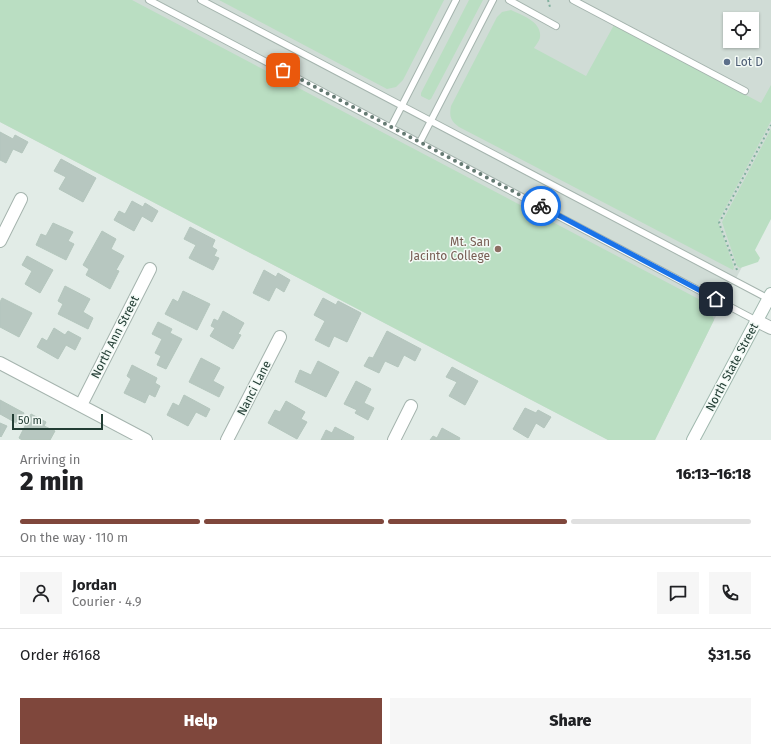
<!DOCTYPE html>
<meta charset="utf-8">
<style>
:root{--surface:#fff;--page:#f6f6f6;--text:#202124;--muted:#757577;--line:#e0e0e0;--accent:#7f473c}
body{margin:0;font-family:"Fira Sans",sans-serif;background:var(--page);color:var(--text);height:100vh;display:flex;flex-direction:column;font-size:15px;white-space:nowrap}
*{box-sizing:border-box;margin:0}
p{font-size:13px;color:var(--muted)}
.icon{flex:none;width:22px;height:22px;fill:none;stroke:currentColor;stroke-width:2;stroke-linecap:round;stroke-linejoin:round}
.map{position:relative;height:440px;overflow:hidden}
.side{display:flex;flex-direction:column;background:var(--surface);flex:1}
.side>*{flex:none}
.fabs{position:absolute;left:723px;top:12px;display:grid;gap:8px}
.fabs a{display:grid;place-items:center;width:36px;height:36px;border-radius:0px;background:var(--surface);box-shadow:0 1px 3px #0004;font-size:20px}
.scale{position:absolute;left:12px;bottom:10px;width:91px;box-sizing:border-box;padding-left:4px;border:2px solid #223d34;border-top:0;font-size:11px;line-height:14px;white-space:nowrap;color:#223d34;-webkit-text-stroke:3px #f2f9f5;paint-order:stroke}
.pin{position:absolute;display:grid;place-items:center;width:34px;height:34px;color:#fff;margin:-17px;border-radius:8px;box-shadow:0 2px 6px #0006}
.courier{position:absolute;display:grid;place-items:center;width:40px;height:40px;margin:-20px;border:3px solid #1a73e8;border-radius:50%;background:#fff;color:#222;box-shadow:0 1px 5px #0007}
.headline em{font-style:normal;font-weight:800}
.headline div{display:flex;flex-direction:column-reverse}
.headline{display:flex;align-items:center;justify-content:space-between;height:68px;padding:0 20px}
h1{font-size:26px;font-weight:800;line-height:30px}
.bar{display:grid;grid-template-columns:repeat(4,1fr);gap:6px 4px;align-content:center;height:48px;padding:0 20px}
.bar i{height:5px;border-radius:3px;background:var(--line)}
.bar .active{background:var(--accent)}
.bar p{grid-column:span 4}
.line{display:flex;align-items:center;gap:10px;padding:0 20px;border-top:1px solid var(--line)}
.line div{flex:1}
.round{display:grid;place-items:center;flex:none;width:42px;height:42px;border-radius:0px;background:var(--page)}
.cta{display:flex;gap:8px;margin-top:auto;padding:8px 20px}
.cta a{flex:1;height:46px;border-radius:0px;background:var(--accent);color:#fff;font-size:16px;font-weight:800;line-height:46px;text-align:center}
.cta a+a{background:var(--page);color:var(--text)}
.map>svg:first-child{display:block}
.built{fill:#d0dcd6;fill-rule:evenodd}
.green{fill:#badec2}
.building{fill:#b7c7c0;stroke:#b4c6bd}
.lines{fill:none;stroke-linecap:round;stroke-linejoin:round}
.service-casing{stroke:#a5b4ae;stroke-width:8}
.minor-casing{stroke:#a5b4ae;stroke-width:14}
.secondary-casing{stroke:#a0b8ae;stroke-width:14}
.path{stroke:#82b09f;stroke-width:2;stroke-dasharray:2 3;stroke-linecap:butt}
.service{stroke:#fff;stroke-width:6}
.minor{stroke:#fff;stroke-width:12}
.secondary{stroke:#fff;stroke-width:12}
.done{stroke:#657a73;stroke-width:4;stroke-dasharray:0 7.2}
.route{stroke:#1a73e8;stroke-width:5}
.service-dot{fill:#5c6f8a;stroke:#f2f9f5;stroke-width:1.5}
.education-dot{fill:#8d6e63;stroke:#f2f9f5;stroke-width:1.5}
.labels{text-anchor:middle;stroke-width:3;stroke-linejoin:round;paint-order:stroke}
.service-label{font-size:12px;fill:#4e5e75;stroke:#f2f9f5;text-anchor:start}
.education-label{font-size:12px;fill:#785e54;stroke:#f2f9f5;text-anchor:end}
.street-label{font-size:12px;fill:#223d34;stroke:#f2f9f5}
</style>
<div class="map">
<svg width="771" height="440" viewBox="0 0 771 440">
<rect width="100%" height="100%" fill="#e2ece7"/>
<!-- built -->
<path class="built" d="M 0,0 L 771,0 L 771,212 L 714,320 L 655,440 L 608,440 L 0,122 ZM 730,19 L 752,19 L 752,41 L 730,41 Z"/>
<!-- green -->
<path class="green" d="M 0,0 L 132,0 L 708,304 L 714,320 L 655,440 L 608,440 L 0,122 Z
M 219,0 L 444,0 L 403,80 L 396,87 L 387,89 Z
M 469,0 L 483,0 L 431,99 L 429,100 L 421,96 L 421,93 Z
M 511,10 C 522,15 542,22 540,37 C 540,40 536,45 534,48 L 586,76 L 614,25 L 761,103 L 771,85 L 771,121 L 718,222 L 734,267 L 733,270 L 459,127 C 451,121 449,117 451,106 L 497,17 L 502,12 Z
M 771,129 L 771,219 L 755,250 L 760,258 L 758,262 L 740,268 L 737,266 L 722,222 Z"/>
<!-- building -->
<path class="building" d="M 0,132 L 13,139 L 15,135 L 28,142 L 22,153 L 13,149 L 6,163 L 0,160 Z
M 61,159 L 96,178 L 83,202 L 59,189 L 66,177 L 54,171 Z
M 132,201 L 143,207 L 145,203 L 158,211 L 152,222 L 142,216 L 134,231 L 114,220 L 119,211 L 125,214 Z
M 53,223 L 73,232 L 68,241 L 74,244 L 66,260 L 36,245 L 41,234 L 46,236 Z
M 190,227 L 215,240 L 212,247 L 217,250 L 214,256 L 219,258 L 213,270 L 189,258 L 196,245 L 184,239 Z
M 102,231 L 116,239 L 111,249 L 124,256 L 116,270 L 119,271 L 110,289 L 86,275 L 89,269 L 83,265 Z
M 27,256 L 53,270 L 40,293 L 25,284 L 32,271 L 22,265 Z
M 264,270 L 276,277 L 278,273 L 290,280 L 284,292 L 276,287 L 269,301 L 253,293 Z
M 65,286 L 90,299 L 83,312 L 93,318 L 88,329 L 58,314 L 63,304 L 58,301 Z
M 183,291 L 210,304 L 197,330 L 165,314 L 173,299 L 178,302 Z
M 2,298 L 32,313 L 19,337 L 0,327 L 0,302 Z
M 323,298 L 336,305 L 338,301 L 361,313 L 347,342 L 334,336 L 329,347 L 315,340 L 325,321 L 314,315 Z
M 223,311 L 244,323 L 238,334 L 241,335 L 233,349 L 210,336 L 215,328 L 211,326 L 214,319 L 218,321 Z
M 158,322 L 172,329 L 170,333 L 182,339 L 166,369 L 157,365 L 161,356 L 155,353 L 162,339 L 152,334 Z
M 54,328 L 65,335 L 68,331 L 81,338 L 75,350 L 66,345 L 58,359 L 37,347 L 42,338 L 47,341 Z
M 387,331 L 421,349 L 415,361 L 404,355 L 398,367 L 385,361 L 379,373 L 364,366 L 369,357 L 373,358 Z
M 201,358 L 220,368 L 213,381 L 224,387 L 219,397 L 189,382 Z
M 318,361 L 339,372 L 326,397 L 295,382 L 300,370 L 311,375 Z
M 132,365 L 157,378 L 155,383 L 160,386 L 155,397 L 149,394 L 145,403 L 124,393 L 131,379 L 127,376 Z
M 452,367 L 478,381 L 465,405 L 449,396 L 457,382 L 446,377 Z
M 356,381 L 371,389 L 364,403 L 374,408 L 368,420 L 355,413 L 357,410 L 344,404 Z
M 184,395 L 210,409 L 206,417 L 196,412 L 188,426 L 167,415 L 173,403 L 179,406 Z
M 0,400 L 24,413 L 18,424 L 0,414 Z
M 286,401 L 305,412 L 301,419 L 307,422 L 297,439 L 268,423 L 275,410 L 280,412 Z
M 525,408 L 536,413 L 538,410 L 551,417 L 544,428 L 536,423 L 528,438 L 513,429 Z
M 31,414 L 46,422 L 44,426 L 55,431 L 50,440 L 22,440 L 19,438 Z
M 0,423 L 7,426 L 1,437 L 0,436 Z
M 335,427 L 354,437 L 353,440 L 321,440 L 326,430 L 332,433 Z
M 442,428 L 460,438 L 459,440 L 430,440 L 433,436 L 437,438 Z"/>
<g class="lines">
<defs>
<path id="service" d="M 149,0 L 757,321
M 201,0 L 769,299
M 509,0 L 556,26
M 573,0 L 745,91
M 391,127 L 456,0
M 420,142 L 493,0"/>
<path id="minor" d="M 0,241 L 21,199
M 757,321 L 771,328
M 0,363 L 146,440
M 81,405 L 150,269
M 227,440 L 280,337
M 394,440 L 411,406"/>
<path id="secondary" d="M 693,440 L 771,294"/>
</defs>
<!-- service casing -->
<use href="#service" class="service-casing"/>
<!-- minor casing -->
<use href="#minor" class="minor-casing"/>
<!-- secondary casing -->
<use href="#secondary" class="secondary-casing"/>
<!-- path -->
<path class="path" d="M 548,0 L 550,7
M 737,270 L 719,223 L 771,125"/>
<!-- service -->
<use href="#service" class="service"/>
<!-- minor -->
<use href="#minor" class="minor"/>
<!-- secondary -->
<use href="#secondary" class="secondary"/>
</g>
<g class="lines">
<!-- done -->
<path class="done" d="M 283,70 L 541,206"/>
<!-- route -->
<path class="route" d="M 541,206 L 716,299"/>
</g>
<!-- markers -->
<circle class="service-dot" cx="727" cy="62" r="4"/>
<circle class="education-dot" cx="498" cy="249" r="4"/>
<g class="labels">
<!-- service labels -->
<g class="service-label">
<text x="735" y="66">Lot D</text>
</g>
<!-- education labels -->
<g class="education-label">
<text x="490" y="246">Mt. San<tspan x="490" dy="14">Jacinto College</tspan></text>
</g>
<!-- street labels -->
<g class="street-label">
<text transform="translate(115 337) rotate(-63)" y="4">North Ann Street</text>
<text transform="translate(732 367) rotate(-62)" y="4">North State Street</text>
<text transform="translate(254 388) rotate(-63)" y="4">Nanci Lane</text>
</g>
</g>
</svg>
<div class="fabs">
<a><svg class="icon" aria-label="locate" viewBox="0 0 24 24"><circle cx="12" cy="12" r="6"/><path d="M12 2v4M12 18v4M2 12h4M18 12h4"/></svg></a>
</div>
<div class="scale">50 m</div>
<div class="pin" style="left:283px;top:70px;background:#ea580c"><svg class="icon" aria-label="bag" viewBox="0 0 24 24"><path d="M5 8h14l-1 12H6zM9 8a3 3 0 0 1 6 0"/></svg></div>
<div class="pin" style="left:716px;top:299px;background:#1f2937"><svg class="icon" aria-label="home" viewBox="0 0 24 24"><path d="M3 11l9-7 9 7M6 9v11h12V9"/></svg></div>
<div class="courier" style="left:541px;top:206px"><svg class="icon" aria-label="bike" viewBox="0 0 24 24"><circle cx="6" cy="16" r="4"/><circle cx="18" cy="16" r="4"/><path d="M6 16l4-8h5l3 8M10 8l3 8H6M13 5h3"/></svg></div>
</div>
<section class="side">
<div class="headline"><div><h1>2 min</h1><p>Arriving in</p></div><em>16:13–16:18</em></div>
<div class="bar"><i class="active"></i><i class="active"></i><i class="active"></i><i></i><p>On the way · 110 m</p></div>
<div class="line" style="height:72px"><a class="round"><svg class="icon" aria-label="person" viewBox="0 0 24 24"><circle cx="12" cy="8" r="4"/><path d="M4 21q1-7 8-7t8 7"/></svg></a><div><b>Jordan</b><p>Courier · 4.9</p></div><a class="round"><svg class="icon" aria-label="chat" viewBox="0 0 24 24"><path d="M4 5h16v11H9l-5 4z"/></svg></a><a class="round"><svg class="icon" aria-label="phone" viewBox="0 0 24 24"><path d="M5 4h4l2 5-3 2q2 4 5 5l2-3 5 2v4C11 20 4 13 5 4z"/></svg></a></div>
<div class="line" style="height:52px"><div>Order #6168</div><b>$31.56</b></div>
<div class="cta"><a>Help</a><a>Share</a></div>
</section>
